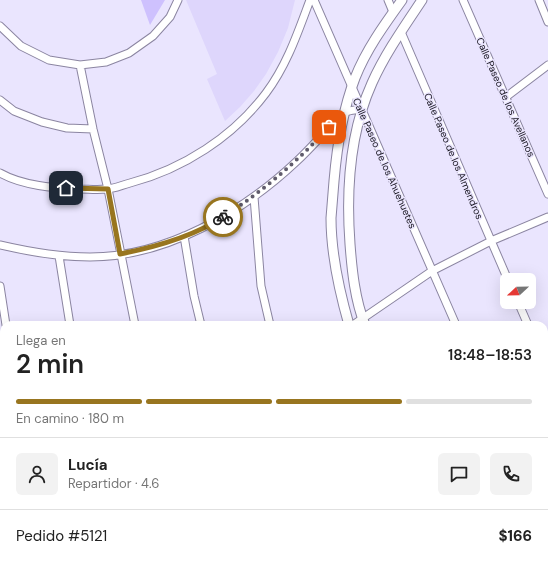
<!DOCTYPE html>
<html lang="es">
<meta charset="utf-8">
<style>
:root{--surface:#fff;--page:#f2f2f2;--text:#222;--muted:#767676;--line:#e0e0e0;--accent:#98751f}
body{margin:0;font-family:"DM Sans",sans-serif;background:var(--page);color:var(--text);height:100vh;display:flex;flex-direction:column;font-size:15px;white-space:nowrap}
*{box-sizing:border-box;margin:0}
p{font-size:13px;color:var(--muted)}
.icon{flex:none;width:22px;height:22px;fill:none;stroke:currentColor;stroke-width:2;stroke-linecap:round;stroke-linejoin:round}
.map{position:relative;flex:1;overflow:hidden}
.panel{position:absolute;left:0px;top:321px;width:548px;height:248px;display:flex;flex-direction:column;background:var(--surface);border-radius:12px 12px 0 0;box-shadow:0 4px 16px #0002}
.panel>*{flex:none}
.needle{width:26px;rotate:248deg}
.fabs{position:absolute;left:500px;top:273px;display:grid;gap:8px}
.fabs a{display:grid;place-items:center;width:36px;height:36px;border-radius:6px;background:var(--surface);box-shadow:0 4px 16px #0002;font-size:20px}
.pin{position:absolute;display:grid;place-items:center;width:34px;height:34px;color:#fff;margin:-17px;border-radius:8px;box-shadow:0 2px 6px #0006}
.courier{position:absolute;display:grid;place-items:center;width:40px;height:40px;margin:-20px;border:3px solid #98751f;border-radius:50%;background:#fff;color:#222;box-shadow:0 1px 5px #0007}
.overview em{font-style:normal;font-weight:600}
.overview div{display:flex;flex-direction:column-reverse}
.overview{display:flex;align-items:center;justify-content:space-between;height:68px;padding:0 16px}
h1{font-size:26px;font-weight:600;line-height:30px}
.bar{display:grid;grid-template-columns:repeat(4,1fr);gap:6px 4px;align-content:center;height:48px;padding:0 16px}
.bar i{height:5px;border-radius:3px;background:var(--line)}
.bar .current{background:var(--accent)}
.bar p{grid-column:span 4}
.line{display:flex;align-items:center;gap:10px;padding:0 16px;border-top:1px solid var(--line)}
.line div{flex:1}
.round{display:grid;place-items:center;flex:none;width:42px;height:42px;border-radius:6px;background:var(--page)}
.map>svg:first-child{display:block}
.built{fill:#ded6fc}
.green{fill:#cec1fe}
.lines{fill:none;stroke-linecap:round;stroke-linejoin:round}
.street-casing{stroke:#8b85a1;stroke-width:9}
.secondary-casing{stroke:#8b85a1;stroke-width:11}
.street{stroke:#fff;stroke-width:7}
.secondary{stroke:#fff;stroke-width:9}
.done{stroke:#605c6c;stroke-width:4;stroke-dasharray:0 7.2}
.route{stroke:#98751f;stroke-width:5}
.labels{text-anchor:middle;stroke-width:3;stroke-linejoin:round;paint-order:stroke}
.street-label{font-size:10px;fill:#15131d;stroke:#eae5fe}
</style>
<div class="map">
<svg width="548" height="569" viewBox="0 0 548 569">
<rect width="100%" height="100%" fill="#eae5fe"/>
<!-- built -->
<path class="built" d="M 186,0 L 295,0 L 288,28 L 278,52 L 266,74 L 254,91 L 240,107 L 225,121 L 207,79 L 217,74 Z"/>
<!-- green -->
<path class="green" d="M 141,0 L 165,0 L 150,25 Z"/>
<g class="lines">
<defs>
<path id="street" d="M 314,0 L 456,325
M 388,0 L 393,12
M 463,0 L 548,194
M 539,0 L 548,22
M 0,26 L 21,46 L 49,60 L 80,65 L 106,62 L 129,53 L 153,36 L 170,17 L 178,0
M 401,32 L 508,280
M 80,65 L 93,129 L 108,189 L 135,325
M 506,97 L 548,65
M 0,100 L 14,111 L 42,122 L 67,128 L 93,129
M 0,173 C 23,186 54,188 79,189 C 88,189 98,190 106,189 C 114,189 122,185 130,183 C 183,169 233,137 266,93 C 287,65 298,32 310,0
M 254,197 L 261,286 L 270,325
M 184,236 L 194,296 L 201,325
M 0,245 C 30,252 59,257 90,257 C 166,257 243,212 297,161 C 310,149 321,136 333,124 C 336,120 340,115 344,113 C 348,110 356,110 361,109
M 59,256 L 70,325
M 0,286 L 6,325
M 518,302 L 528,325
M 353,325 L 432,271 L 491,241 L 548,217
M 544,362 L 548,371
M 0,453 L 4,453
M 544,484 L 548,482
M 544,531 L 548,540
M 88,565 L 89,569
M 156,565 L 157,569
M 223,565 L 224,569
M 293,565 L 295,569
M 368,565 L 370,569
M 347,569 L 356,565"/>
<path id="secondary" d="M 349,325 C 339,290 331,255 331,218 C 332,206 333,194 334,181 C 337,146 342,112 355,78 C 366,50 384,25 402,0
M 365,325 C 355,300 352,271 350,244 C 346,190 349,134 372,83 C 385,54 404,27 422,0
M 0,489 L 4,506
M 0,542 L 4,559
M 6,565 L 6,569
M 18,565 L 19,569
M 451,565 L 453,569
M 468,565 L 470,569"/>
</defs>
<!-- street casing -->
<use href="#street" class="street-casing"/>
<!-- secondary casing -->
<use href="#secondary" class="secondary-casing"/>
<!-- street -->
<use href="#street" class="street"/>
<!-- secondary -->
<use href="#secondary" class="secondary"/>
</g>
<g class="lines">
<!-- done -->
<path class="done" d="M 223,217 C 263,191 297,162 329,127"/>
<!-- route -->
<path class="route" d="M 66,188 L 108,189 L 120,254 C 156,247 193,237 223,217"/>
</g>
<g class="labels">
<!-- street labels -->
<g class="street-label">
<text transform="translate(506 97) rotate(66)" y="4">Calle Paseo de los Avellanos</text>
<text transform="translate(454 156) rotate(67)" y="4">Calle Paseo de los Almendros</text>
<text transform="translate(385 163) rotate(66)" y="4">Calle Paseo de los Ahuehuetes</text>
</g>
</g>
</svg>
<div class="fabs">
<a><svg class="needle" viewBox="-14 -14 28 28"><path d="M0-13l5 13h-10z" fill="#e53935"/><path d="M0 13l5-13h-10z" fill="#767676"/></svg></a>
</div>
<div class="pin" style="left:329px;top:127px;background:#ea580c"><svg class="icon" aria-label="bag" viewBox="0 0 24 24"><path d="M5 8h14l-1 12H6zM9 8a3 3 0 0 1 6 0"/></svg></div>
<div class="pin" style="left:66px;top:188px;background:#1f2937"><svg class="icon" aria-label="home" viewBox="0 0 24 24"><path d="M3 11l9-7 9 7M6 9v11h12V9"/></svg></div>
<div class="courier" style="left:223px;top:217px"><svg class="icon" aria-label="bike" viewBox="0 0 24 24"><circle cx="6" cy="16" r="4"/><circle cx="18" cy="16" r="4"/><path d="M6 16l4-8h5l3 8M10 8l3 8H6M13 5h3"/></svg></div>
<section class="panel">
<div class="overview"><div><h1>2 min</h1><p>Llega en</p></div><em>18:48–18:53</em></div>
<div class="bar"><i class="current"></i><i class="current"></i><i class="current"></i><i></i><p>En camino · 180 m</p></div>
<div class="line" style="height:72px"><a class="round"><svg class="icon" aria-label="person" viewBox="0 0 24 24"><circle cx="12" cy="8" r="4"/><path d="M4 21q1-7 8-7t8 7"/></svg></a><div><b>Lucía</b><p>Repartidor · 4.6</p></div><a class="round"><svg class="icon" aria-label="chat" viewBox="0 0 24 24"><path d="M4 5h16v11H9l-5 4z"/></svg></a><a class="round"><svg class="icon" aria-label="phone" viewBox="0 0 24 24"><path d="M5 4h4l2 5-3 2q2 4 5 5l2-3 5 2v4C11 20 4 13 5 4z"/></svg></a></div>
<div class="line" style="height:52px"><div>Pedido #5121</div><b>$166</b></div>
</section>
</div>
